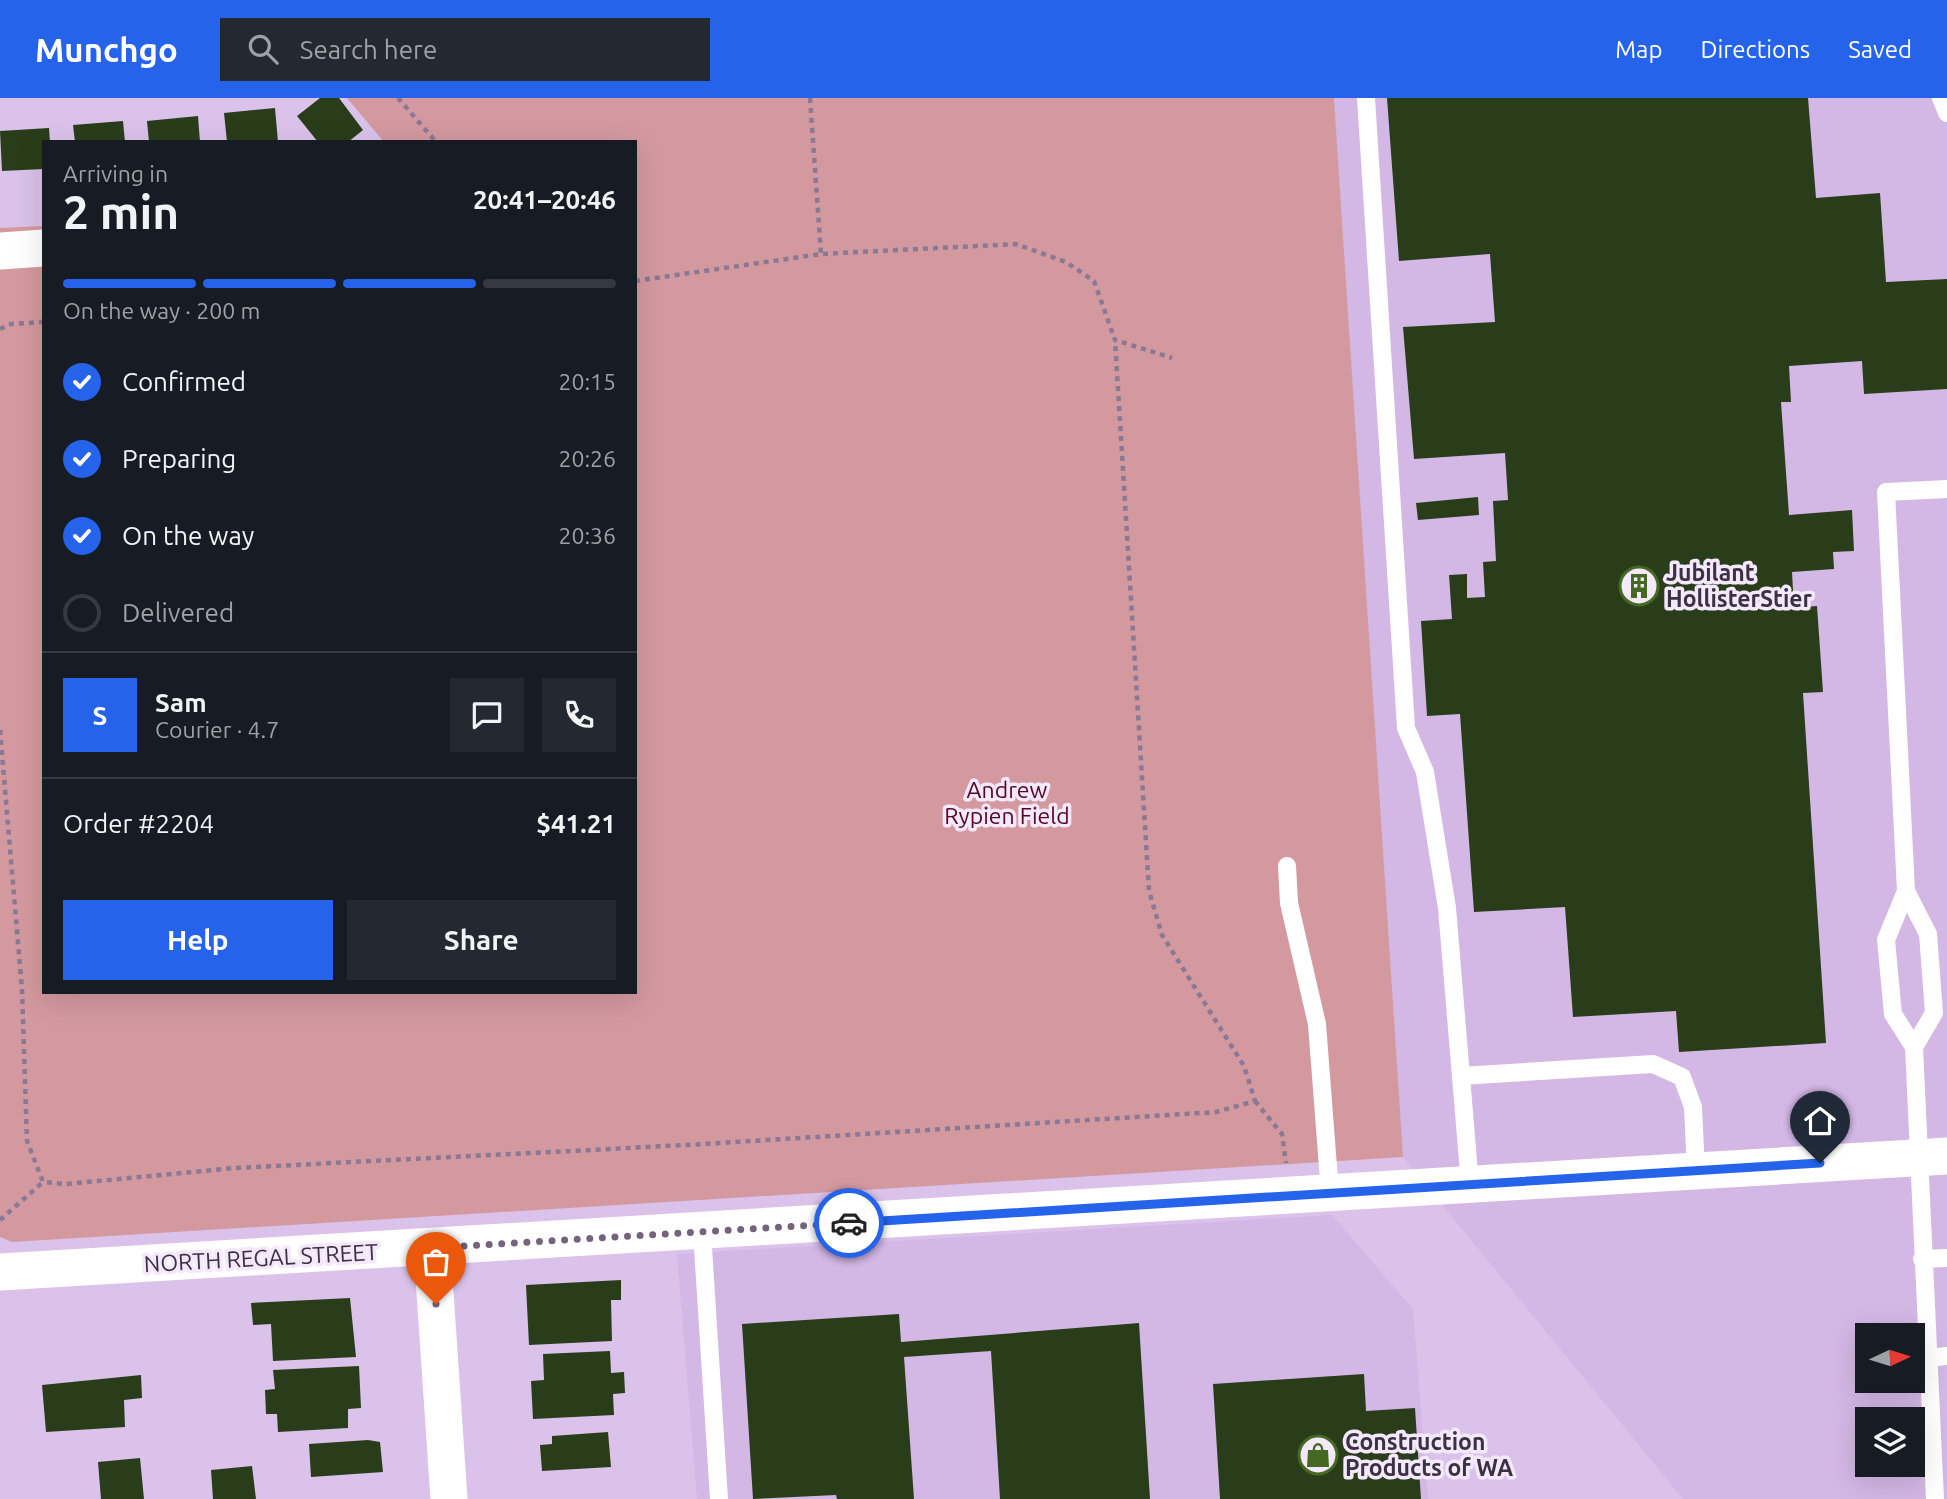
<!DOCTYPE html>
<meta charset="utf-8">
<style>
:root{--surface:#171b24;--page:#242831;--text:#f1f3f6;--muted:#9ea1a6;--line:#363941;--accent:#2563eb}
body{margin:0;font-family:Ubuntu,sans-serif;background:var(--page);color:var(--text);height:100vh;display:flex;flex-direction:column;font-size:26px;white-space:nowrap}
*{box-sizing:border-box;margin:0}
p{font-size:23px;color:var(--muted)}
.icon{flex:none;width:38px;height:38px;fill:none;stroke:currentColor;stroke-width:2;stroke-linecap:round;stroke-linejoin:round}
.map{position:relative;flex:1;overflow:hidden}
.sheet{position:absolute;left:42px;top:42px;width:595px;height:854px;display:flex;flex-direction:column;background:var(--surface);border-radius:0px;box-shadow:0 7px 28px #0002}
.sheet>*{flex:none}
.needle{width:46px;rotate:86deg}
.controls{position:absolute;left:1855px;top:1225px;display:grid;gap:14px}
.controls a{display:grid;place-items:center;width:70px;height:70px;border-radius:0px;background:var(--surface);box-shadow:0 7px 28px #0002;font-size:35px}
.pin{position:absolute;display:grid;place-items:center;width:60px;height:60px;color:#fff;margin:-72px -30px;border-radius:50% 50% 50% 0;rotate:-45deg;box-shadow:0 0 7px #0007}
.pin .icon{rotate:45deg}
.courier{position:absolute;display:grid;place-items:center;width:70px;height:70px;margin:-35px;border:5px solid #2563eb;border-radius:50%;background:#fff;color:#222;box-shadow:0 2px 9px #0007}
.head em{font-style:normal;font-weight:700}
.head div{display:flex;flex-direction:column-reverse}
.head{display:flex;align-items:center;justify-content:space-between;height:119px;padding:0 21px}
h1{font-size:46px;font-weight:700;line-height:52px}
.bar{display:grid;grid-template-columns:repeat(4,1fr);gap:10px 7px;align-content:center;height:84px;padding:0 21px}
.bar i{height:9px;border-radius:5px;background:var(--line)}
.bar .active{background:var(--accent)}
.bar p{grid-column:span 4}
.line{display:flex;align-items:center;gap:18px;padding:0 21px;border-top:2px solid var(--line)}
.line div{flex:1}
.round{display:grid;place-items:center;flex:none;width:74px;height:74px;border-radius:0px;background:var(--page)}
ol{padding:0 21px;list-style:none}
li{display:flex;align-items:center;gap:21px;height:77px}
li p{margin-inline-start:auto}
li .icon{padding:7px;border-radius:50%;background:var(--accent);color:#fff;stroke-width:4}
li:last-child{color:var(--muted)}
li i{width:38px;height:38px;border:4px solid var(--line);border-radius:50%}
.cta{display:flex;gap:14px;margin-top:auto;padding:14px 21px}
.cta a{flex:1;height:80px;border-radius:0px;background:var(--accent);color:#fff;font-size:28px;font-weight:700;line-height:80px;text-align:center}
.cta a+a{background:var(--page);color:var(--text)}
header{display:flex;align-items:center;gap:42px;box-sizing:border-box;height:98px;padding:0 35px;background:var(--accent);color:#fff}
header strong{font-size:33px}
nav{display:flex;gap:38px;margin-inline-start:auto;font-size:24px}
.search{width:490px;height:63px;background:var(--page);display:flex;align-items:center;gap:18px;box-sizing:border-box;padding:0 24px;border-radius:0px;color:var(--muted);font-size:26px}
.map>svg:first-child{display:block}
.built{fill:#d3b7e5;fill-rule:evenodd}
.green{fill:#d3999f}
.building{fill:#2a3d1a}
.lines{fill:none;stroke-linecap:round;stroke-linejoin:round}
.path{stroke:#897994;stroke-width:4.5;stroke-dasharray:5 5;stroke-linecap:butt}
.service{stroke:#fff;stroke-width:18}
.minor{stroke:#fff;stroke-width:37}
.done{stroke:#73647c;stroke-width:7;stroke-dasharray:0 12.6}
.route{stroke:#2563eb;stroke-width:9}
.labels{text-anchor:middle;stroke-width:7;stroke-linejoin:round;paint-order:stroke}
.poi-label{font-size:23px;font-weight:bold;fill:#3b3241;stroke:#f4e8fc;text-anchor:start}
.park-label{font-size:23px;fill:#57051e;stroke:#f4e8fc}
.street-label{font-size:23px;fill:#3b3241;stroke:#f4e8fc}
</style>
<header>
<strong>Munchgo</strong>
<div class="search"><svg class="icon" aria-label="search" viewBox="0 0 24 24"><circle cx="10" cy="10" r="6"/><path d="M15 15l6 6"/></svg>Search here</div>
<nav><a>Map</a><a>Directions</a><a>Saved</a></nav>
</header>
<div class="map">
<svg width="1947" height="1401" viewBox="0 0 1947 1401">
<rect width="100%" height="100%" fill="#dac2ea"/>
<!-- built -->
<path class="built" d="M 1334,0 L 1947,0 L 1947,1401 L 1683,1401 L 1403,1059 ZM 1867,1237 L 1913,1237 L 1913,1283 L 1867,1283 ZM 1867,1321 L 1913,1321 L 1913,1367 L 1867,1367 Z
M 1332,1117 L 1413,1211 L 1428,1401 L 697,1401 L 677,1156 Z"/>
<!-- green -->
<path class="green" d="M 347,0 L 1334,0 L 1403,1059 L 12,1144 L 0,1139 L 0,130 L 44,128 L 44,894 L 635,894 L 635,44 L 384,44 Z"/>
<!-- building -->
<path class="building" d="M 320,0 L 339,0 L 363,32 L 348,44 L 318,44 L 297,18 Z
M 1387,0 L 1808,0 L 1816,100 L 1880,95 L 1886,184 L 1947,181 L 1947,291 L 1864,296 L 1862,263 L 1789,268 L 1791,304 L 1781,304 L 1789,417 L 1852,412 L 1854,453 L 1833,454 L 1834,471 L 1792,474 L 1794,510 L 1817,508 L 1823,594 L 1803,595 L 1826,945 L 1679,954 L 1676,913 L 1573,919 L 1565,809 L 1474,814 L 1460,616 L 1427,618 L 1421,523 L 1452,521 L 1449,477 L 1467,476 L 1467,500 L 1485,499 L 1483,464 L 1496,463 L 1493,403 L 1508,402 L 1505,355 L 1414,361 L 1403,229 L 1495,224 L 1490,156 L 1399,163 Z
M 275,10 L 278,44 L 227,44 L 224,15 Z
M 198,18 L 200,44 L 149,44 L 147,23 Z
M 123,23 L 125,44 L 75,44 L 73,27 Z
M 49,30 L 50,44 L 44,44 L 44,71 L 2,73 L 0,33 Z
M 1478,399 L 1479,417 L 1418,422 L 1416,405 Z
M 621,1182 L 621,1202 L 611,1202 L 612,1243 L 529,1247 L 526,1187 Z
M 350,1200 L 356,1259 L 273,1263 L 271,1226 L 253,1227 L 251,1205 Z
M 899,1216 L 901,1244 L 1139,1225 L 1150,1401 L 1000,1401 L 991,1253 L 904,1259 L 914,1401 L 837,1401 L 836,1397 L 753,1401 L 742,1226 Z
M 610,1253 L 611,1275 L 624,1274 L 625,1295 L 613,1296 L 614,1317 L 533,1321 L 531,1283 L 544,1282 L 543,1256 Z
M 359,1268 L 361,1310 L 348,1311 L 348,1330 L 278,1334 L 277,1316 L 266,1316 L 265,1292 L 275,1291 L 273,1272 Z
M 1364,1276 L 1366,1313 L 1415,1310 L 1421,1401 L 1220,1401 L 1213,1286 Z
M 141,1277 L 142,1300 L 124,1302 L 125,1329 L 46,1334 L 42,1287 Z
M 608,1334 L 611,1369 L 542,1373 L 540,1347 L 552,1346 L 552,1338 Z
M 368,1342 L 380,1344 L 383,1374 L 311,1379 L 309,1346 Z
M 140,1360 L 144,1401 L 101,1401 L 98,1364 Z
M 252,1368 L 256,1401 L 213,1401 L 211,1372 Z"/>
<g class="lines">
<!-- path -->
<path class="path" d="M 398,0 L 436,44
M 810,0 L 821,156
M 635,183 L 821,156 L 1016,146 L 1066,164 L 1094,183 L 1115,242 L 1172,260
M 0,231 L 11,226 L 44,224
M 0,632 L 22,892 L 27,1043 L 43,1084 L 66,1086 L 235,1070 L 687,1047 L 1216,1014 L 1255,1003 L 1244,968 L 1162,837 L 1149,793 L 1115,242
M 1255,1003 L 1282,1036 L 1286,1065
M 0,1122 L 43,1084"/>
<!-- service -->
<path class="service" d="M 1366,0 L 1406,630 L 1425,674 L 1447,810 L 1470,1087
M 1941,0 L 1947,15
M 1287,768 L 1289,805 L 1317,926 L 1330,1095
M 1906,793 L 1886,394 L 1947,391
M 1914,949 L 1934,915 L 1928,836 L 1906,793 L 1886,842 L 1893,916 L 1914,949 L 1935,1401
M 1461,978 L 1653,966 L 1682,979 L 1693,1009 L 1696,1073
M 702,1134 L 719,1401
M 1922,1161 L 1947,1160
M 1927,1260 L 1947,1258"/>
<!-- minor -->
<path class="minor" d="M 0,153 L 44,150
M 432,1150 L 449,1401
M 0,1174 L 1947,1058"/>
</g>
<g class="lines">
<!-- done -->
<path class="done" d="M 436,1206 L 432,1150 L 849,1125"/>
<!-- route -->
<path class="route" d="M 849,1125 L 1820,1065"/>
</g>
<!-- icons -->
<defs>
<symbol id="building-ring" viewBox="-11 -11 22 22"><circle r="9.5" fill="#f4e8fc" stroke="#456922" stroke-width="1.5"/><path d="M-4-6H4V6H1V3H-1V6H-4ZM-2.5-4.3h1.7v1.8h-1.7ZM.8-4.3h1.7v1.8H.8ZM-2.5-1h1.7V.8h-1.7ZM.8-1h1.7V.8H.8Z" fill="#456922"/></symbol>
<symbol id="shop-ring" viewBox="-11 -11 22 22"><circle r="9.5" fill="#f4e8fc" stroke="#456922" stroke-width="1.5"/><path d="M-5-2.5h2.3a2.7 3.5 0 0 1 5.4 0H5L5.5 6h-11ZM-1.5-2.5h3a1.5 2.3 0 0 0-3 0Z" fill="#456922"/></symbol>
</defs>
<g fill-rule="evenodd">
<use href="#building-ring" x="1617" y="466" width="44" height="44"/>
<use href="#shop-ring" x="1296" y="1335" width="44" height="44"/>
</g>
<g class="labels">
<!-- poi labels -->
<g class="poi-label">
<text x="1666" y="483">Jubilant<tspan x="1666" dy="26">HollisterStier</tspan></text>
<text x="1345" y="1352">Construction<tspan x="1345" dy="26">Products of WA</tspan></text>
</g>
<!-- park labels -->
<g class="park-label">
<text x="1007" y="700">Andrew<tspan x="1007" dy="26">Rypien Field</tspan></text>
</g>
<!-- street labels -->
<g class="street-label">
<text transform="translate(261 1160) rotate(-3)" y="8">NORTH REGAL STREET</text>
</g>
</g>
</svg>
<div class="controls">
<a><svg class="needle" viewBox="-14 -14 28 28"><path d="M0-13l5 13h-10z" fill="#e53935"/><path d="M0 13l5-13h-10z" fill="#9ea1a6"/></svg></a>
<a><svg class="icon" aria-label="layers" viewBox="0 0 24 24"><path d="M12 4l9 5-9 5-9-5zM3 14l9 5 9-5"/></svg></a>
</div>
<div class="pin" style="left:436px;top:1206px;background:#ea580c"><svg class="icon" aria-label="bag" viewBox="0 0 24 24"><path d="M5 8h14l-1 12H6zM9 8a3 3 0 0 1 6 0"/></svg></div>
<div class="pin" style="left:1820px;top:1065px;background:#1f2937"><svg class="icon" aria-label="home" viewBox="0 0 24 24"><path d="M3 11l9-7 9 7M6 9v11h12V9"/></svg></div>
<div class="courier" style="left:849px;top:1125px"><svg class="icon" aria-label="car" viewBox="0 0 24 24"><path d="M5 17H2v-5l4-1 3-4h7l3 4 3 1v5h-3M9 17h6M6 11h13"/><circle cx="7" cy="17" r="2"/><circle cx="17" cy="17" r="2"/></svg></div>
<section class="sheet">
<div class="head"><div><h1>2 min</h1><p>Arriving in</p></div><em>20:41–20:46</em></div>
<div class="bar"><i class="active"></i><i class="active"></i><i class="active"></i><i></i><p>On the way · 200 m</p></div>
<ol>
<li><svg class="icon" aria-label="check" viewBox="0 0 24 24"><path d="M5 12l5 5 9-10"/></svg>Confirmed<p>20:15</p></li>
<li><svg class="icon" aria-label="check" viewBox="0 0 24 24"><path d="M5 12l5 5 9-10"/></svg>Preparing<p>20:26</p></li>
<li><svg class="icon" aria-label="check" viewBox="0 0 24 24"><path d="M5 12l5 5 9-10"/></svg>On the way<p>20:36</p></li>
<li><i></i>Delivered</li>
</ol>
<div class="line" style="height:126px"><b class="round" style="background:var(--accent);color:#fff">S</b><div><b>Sam</b><p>Courier · 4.7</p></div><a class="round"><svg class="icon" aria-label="chat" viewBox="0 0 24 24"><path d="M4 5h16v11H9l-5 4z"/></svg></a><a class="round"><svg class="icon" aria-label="phone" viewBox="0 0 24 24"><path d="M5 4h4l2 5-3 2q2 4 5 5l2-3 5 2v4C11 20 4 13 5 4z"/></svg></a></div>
<div class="line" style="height:91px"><div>Order #2204</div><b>$41.21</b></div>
<div class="cta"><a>Help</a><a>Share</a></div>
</section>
</div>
